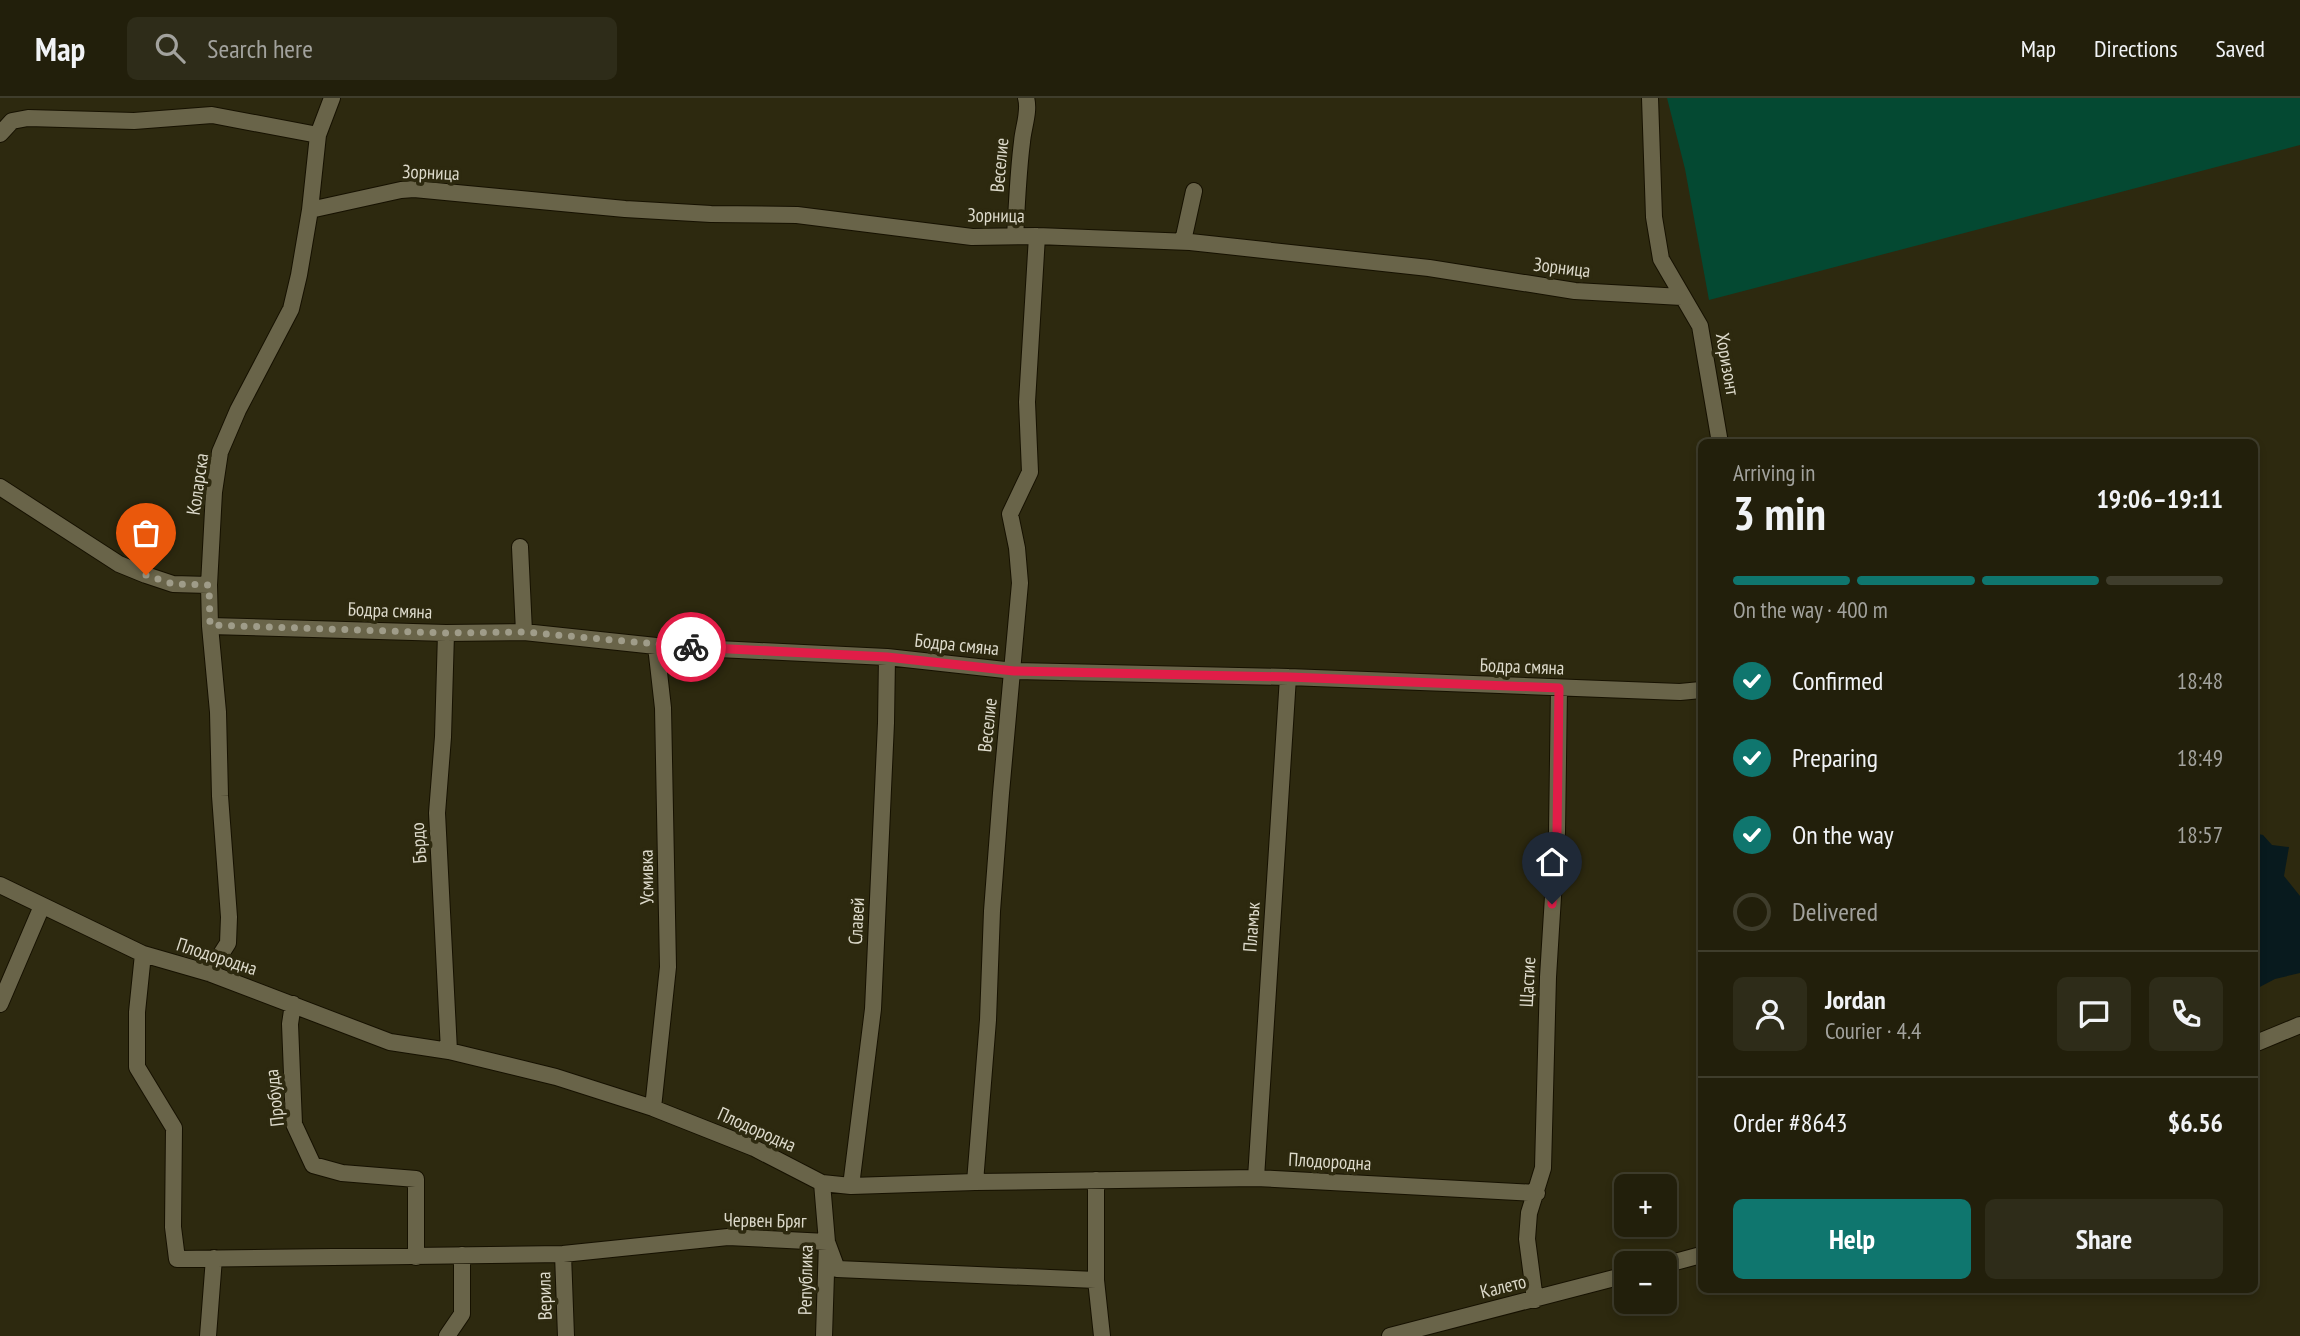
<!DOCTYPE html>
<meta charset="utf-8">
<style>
:root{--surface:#221f0b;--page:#2e2c19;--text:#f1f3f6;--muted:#a2a29d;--line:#3f3d2c;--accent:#0f766e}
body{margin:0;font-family:"PT Sans Narrow",sans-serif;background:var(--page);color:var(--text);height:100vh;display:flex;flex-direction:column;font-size:26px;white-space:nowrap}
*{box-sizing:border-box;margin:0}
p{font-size:23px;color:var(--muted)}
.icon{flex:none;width:38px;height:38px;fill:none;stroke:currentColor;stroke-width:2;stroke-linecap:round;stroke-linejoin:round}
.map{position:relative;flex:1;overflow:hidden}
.details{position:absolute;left:1698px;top:341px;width:560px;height:854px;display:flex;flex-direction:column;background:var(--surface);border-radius:10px;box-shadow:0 4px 10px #0003,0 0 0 2px var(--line)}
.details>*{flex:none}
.controls{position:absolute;left:1614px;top:1076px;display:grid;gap:14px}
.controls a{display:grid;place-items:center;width:63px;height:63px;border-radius:10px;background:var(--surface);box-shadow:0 4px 10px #0003,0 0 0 2px var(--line);font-size:35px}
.pin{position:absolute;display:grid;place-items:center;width:60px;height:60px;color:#fff;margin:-72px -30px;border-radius:50% 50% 50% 0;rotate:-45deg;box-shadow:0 0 7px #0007}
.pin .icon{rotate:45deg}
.courier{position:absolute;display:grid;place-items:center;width:70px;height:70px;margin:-35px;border:5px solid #e11d48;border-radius:50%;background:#fff;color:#222;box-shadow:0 2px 9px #0007}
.summary em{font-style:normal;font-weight:700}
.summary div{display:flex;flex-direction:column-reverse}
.summary{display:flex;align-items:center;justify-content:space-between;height:119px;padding:0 35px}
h1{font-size:46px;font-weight:700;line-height:52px}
.bar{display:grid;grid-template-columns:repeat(4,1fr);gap:10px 7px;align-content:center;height:84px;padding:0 35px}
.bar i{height:9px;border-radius:5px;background:var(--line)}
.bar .active{background:var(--accent)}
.bar p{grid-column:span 4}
.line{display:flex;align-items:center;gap:18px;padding:0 35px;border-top:2px solid var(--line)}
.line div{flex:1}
.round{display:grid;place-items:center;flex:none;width:74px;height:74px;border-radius:10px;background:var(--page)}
ol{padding:0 35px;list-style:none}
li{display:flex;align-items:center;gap:21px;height:77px}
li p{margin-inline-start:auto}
li .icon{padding:7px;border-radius:50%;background:var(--accent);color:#fff;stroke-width:4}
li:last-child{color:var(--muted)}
li i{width:38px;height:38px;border:4px solid var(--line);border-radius:50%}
.cta{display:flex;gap:14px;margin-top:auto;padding:14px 35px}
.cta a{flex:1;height:80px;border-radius:10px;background:var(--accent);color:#fff;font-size:28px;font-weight:700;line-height:80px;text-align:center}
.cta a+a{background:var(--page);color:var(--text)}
header{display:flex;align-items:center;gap:42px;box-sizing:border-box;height:98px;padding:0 35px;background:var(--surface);border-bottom:2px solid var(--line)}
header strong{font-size:33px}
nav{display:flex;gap:38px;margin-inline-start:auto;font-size:24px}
.search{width:490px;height:63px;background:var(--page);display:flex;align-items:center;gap:18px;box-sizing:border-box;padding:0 24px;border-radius:10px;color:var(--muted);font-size:26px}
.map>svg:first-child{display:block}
.green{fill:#044932}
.water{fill:#081a1e}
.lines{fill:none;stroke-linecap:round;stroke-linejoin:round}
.street-casing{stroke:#161100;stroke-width:18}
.street{stroke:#696449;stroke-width:16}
.done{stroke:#9f9c89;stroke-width:7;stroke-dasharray:0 12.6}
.route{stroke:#e11d48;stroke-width:9}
.labels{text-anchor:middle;stroke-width:7;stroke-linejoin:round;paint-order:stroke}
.street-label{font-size:19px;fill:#dddacb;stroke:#2d290f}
</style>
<header>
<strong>Map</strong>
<div class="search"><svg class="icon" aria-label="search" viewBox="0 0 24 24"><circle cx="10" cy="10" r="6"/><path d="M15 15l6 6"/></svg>Search here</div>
<nav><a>Map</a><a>Directions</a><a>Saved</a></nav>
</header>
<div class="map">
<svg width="2300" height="1238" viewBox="0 0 2300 1238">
<rect width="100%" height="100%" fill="#2d290f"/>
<!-- green -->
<path class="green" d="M 1667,0 L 2300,0 L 2300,47 L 1709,202 L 1685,71 Z"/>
<!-- water -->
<path class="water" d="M 2254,735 L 2263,737 L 2272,747 L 2289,749 L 2284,778 L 2300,798 L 2300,875 L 2275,881 L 2254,892 Z"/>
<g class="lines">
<defs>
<path id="street" d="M 1650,0 L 1654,119 L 1661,161 L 1700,228 L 1720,345
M 0,36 L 12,23 L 28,20 L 134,23 L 212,17 L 318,37
M 310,112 L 401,92 L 414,91 L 625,111 L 711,116 L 797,117 L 972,139 L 1037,138 L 1190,144 L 1429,170 L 1575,193 L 1682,199
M 1015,138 C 1017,107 1018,75 1022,44 C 1023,30 1030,13 1026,0
M 1183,143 L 1194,93
M 0,389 L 119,466 L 146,477 L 173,486 L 209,487
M 520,449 L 524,534
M 210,528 L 446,535 L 524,534 L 656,548 L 887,559 L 1014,573 L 1288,579 L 1680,594 L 1701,592
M 446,535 L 443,639 L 437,715 L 449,953
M 0,787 L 143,856 L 209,875 L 390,944 L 449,953 L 556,979 L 653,1010 L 754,1050 L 822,1085 L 851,1088 L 975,1084 L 1256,1080 L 1537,1095
M 143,856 L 137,914 L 137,969 L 174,1030 L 173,1129 L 177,1161 L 563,1156 L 728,1139 L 827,1144 L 837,1171 L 1096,1182
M 209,875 L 228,845 L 229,819 L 220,698 L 218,614 L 210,528 L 209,487 L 214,394 L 220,354 L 238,312 L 291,211 L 299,177 L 310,112 L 318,37 L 332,0
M 0,906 L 42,808
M 293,906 L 290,926 L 294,1026 L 313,1067 L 342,1075 L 416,1081 L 416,1159
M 2254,946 L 2300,927
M 653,1010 L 668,869 L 663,610 L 656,548
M 1256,1080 L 1288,579
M 1096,1082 L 1096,1182 L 1102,1238
M 975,1084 L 988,922 L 992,813 L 1001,695 L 1020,485 L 1017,450 L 1010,416 L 1030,374 L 1027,304 L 1037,138
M 822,1085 L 827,1144 L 824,1238
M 851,1088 L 873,911 L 886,625 L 887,559
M 563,1156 L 566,1238
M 1664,1167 L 1701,1157
M 1535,1202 L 1527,1141 L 1529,1115 L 1543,1070 L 1548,879 L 1557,734 L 1559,590
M 208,1238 L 214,1160
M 447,1238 L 462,1216 L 462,1157
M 1390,1238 L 1626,1177"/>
</defs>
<!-- street casing -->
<use href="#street" class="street-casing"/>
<!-- street -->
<use href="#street" class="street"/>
</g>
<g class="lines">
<!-- done -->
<path class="done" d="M 146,477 L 173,486 L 209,487 L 210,527 L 446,535 L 524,534 L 691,549"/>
<!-- route -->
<path class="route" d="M 691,549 L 887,559 L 1014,573 L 1289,579 L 1559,590 L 1557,734 L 1552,806"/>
</g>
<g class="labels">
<!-- street labels -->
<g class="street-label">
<text transform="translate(999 67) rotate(-85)" y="7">Веселие</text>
<text transform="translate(431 74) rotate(2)" y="7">Зорница</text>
<text transform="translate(996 117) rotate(1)" y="7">Зорница</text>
<text transform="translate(1562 169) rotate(7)" y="7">Зорница</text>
<text transform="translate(1728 266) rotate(80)" y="7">Хоризонт</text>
<text transform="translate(197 386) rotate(-82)" y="7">Коларска</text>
<text transform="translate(390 512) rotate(2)" y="7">Бодра смяна</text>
<text transform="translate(957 546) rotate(6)" y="7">Бодра смяна</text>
<text transform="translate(1522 568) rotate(2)" y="7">Бодра смяна</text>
<text transform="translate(987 627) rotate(-84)" y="7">Веселие</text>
<text transform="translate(418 745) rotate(-94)" y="7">Бърдо</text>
<text transform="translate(646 779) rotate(-91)" y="7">Усмивка</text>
<text transform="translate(856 823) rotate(-87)" y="7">Славей</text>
<text transform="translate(1251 829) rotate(-86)" y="7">Пламък</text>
<text transform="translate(217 858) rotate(18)" y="7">Плодородна</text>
<text transform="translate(1527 884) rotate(-87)" y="7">Щастие</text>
<text transform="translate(274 1000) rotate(-96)" y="7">Пробуда</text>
<text transform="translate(757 1031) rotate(24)" y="7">Плодородна</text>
<text transform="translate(1330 1063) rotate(3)" y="7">Плодородна</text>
<text transform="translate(765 1122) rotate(1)" y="7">Червен Бряг</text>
<text transform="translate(805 1182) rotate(-89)" y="7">Република</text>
<text transform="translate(1503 1188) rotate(-14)" y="7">Калето</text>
<text transform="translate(544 1198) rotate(-92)" y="7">Верила</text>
</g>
</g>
</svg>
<div class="controls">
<a>+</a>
<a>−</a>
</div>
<div class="pin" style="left:146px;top:477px;background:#ea580c"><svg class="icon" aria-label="bag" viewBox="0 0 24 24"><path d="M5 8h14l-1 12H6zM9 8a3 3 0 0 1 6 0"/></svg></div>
<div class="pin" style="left:1552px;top:806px;background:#1f2937"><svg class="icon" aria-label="home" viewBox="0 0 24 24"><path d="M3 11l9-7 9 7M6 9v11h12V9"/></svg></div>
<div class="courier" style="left:691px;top:549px"><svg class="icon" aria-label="bike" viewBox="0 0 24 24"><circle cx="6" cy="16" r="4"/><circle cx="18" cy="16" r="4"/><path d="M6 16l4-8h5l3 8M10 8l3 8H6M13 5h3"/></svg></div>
<section class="details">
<div class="summary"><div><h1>3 min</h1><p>Arriving in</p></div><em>19:06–19:11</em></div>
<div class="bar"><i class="active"></i><i class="active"></i><i class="active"></i><i></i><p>On the way · 400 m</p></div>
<ol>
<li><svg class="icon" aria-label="check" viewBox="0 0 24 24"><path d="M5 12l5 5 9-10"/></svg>Confirmed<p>18:48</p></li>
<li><svg class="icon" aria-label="check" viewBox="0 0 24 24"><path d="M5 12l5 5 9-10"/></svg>Preparing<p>18:49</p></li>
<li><svg class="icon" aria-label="check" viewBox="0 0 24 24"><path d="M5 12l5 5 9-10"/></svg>On the way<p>18:57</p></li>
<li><i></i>Delivered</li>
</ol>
<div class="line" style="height:126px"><a class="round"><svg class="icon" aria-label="person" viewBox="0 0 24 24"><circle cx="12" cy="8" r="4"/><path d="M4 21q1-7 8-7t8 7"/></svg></a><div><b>Jordan</b><p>Courier · 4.4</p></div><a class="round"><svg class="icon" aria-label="chat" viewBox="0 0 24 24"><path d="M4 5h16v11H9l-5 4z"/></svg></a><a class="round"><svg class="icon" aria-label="phone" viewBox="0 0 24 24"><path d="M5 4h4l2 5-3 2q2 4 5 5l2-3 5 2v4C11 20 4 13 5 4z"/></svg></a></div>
<div class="line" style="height:91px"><div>Order #8643</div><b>$6.56</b></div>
<div class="cta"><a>Help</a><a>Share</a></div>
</section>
</div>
